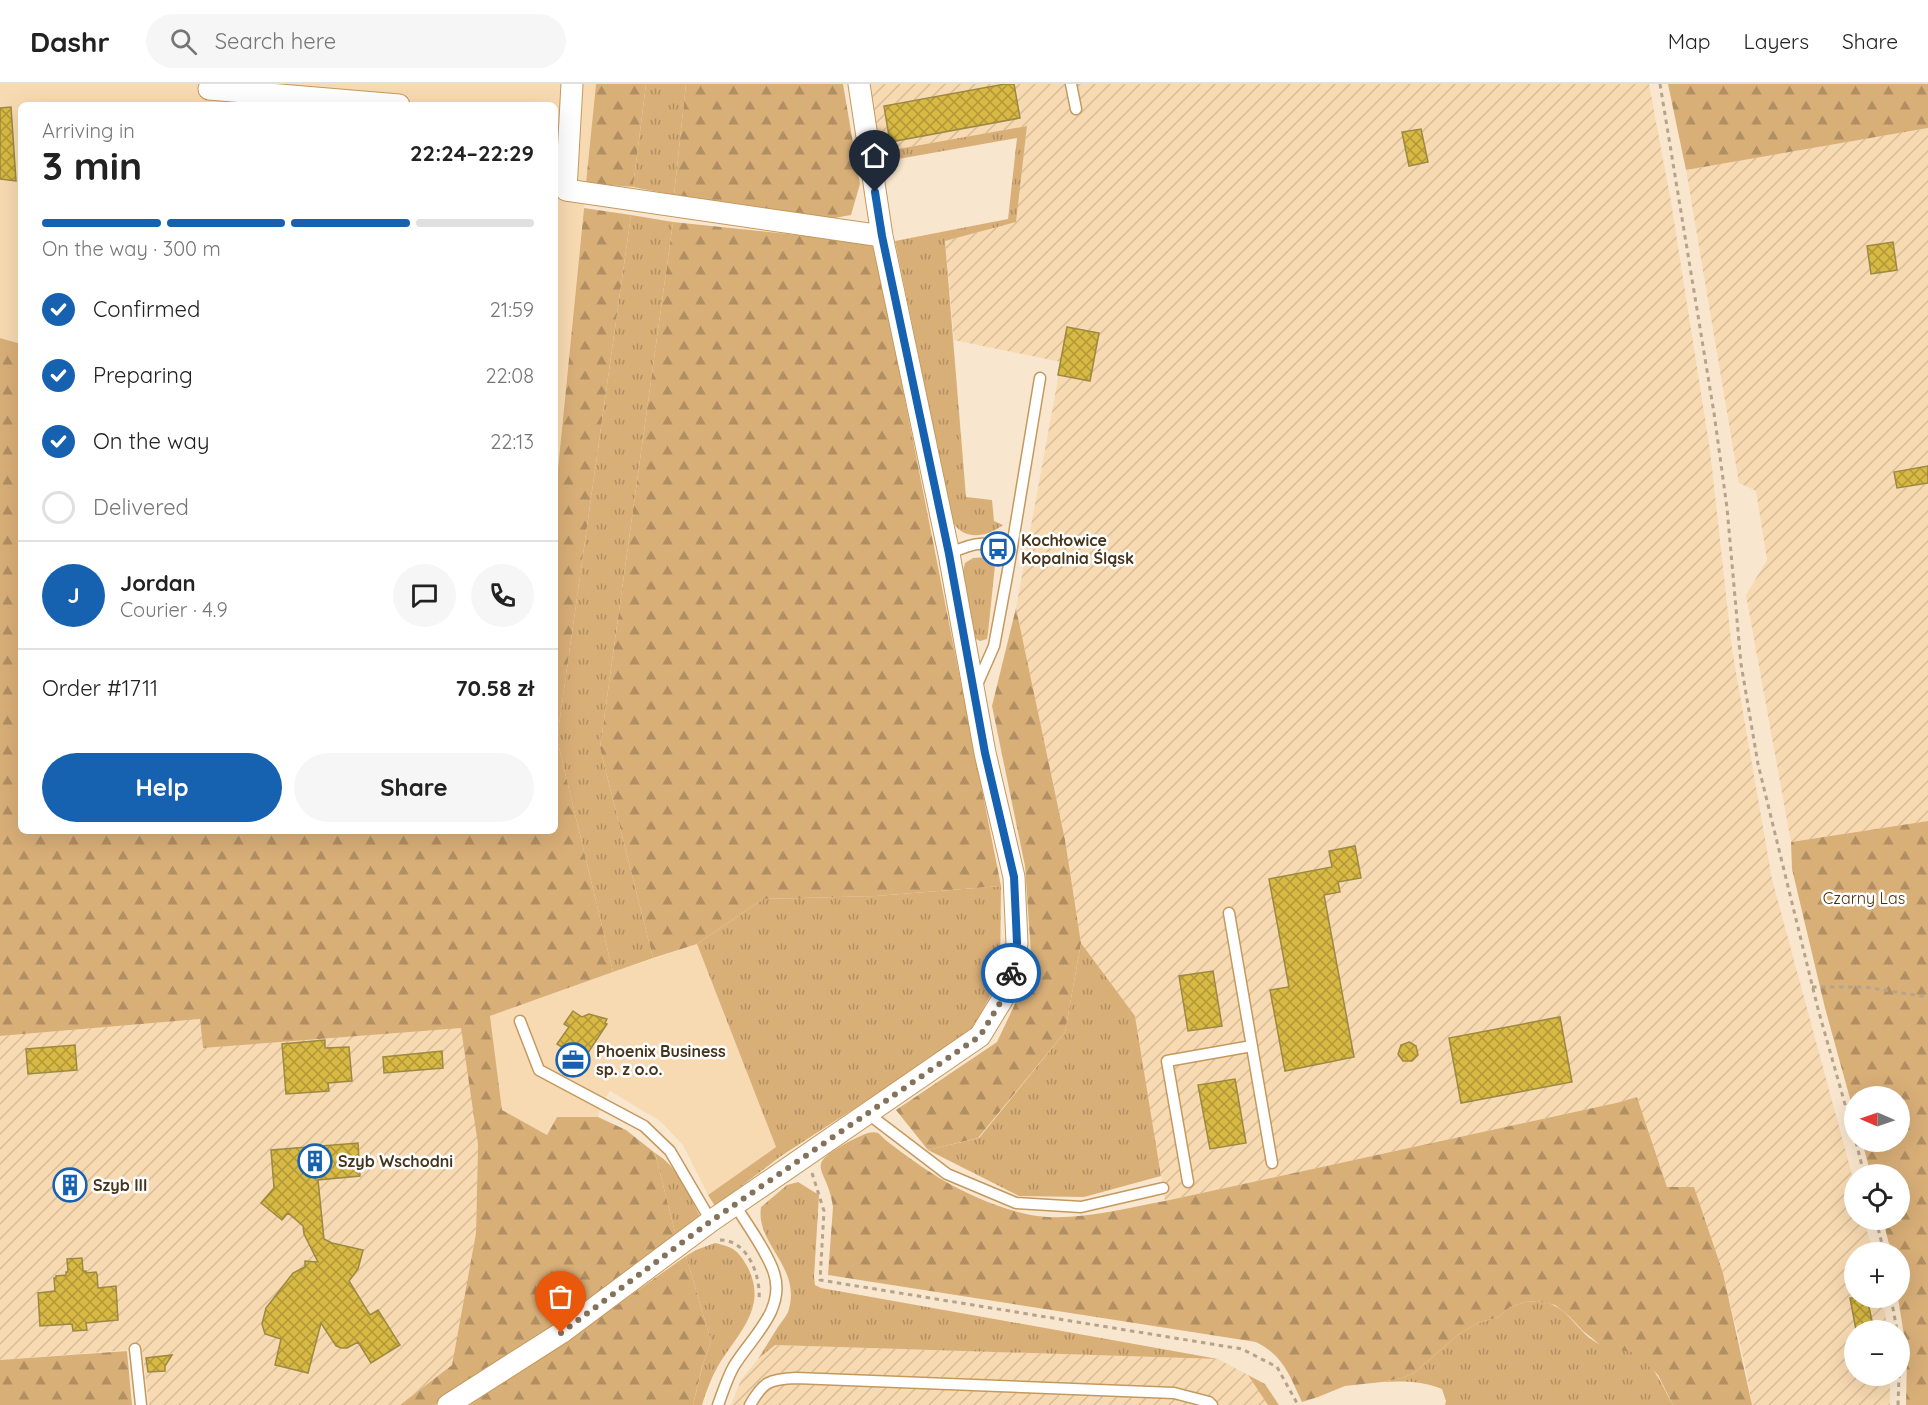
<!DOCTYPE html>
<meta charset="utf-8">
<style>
:root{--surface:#fff;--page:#f6f6f6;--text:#222;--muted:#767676;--line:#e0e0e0;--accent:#1661b0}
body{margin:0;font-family:Quicksand,sans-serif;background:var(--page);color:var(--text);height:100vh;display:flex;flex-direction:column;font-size:22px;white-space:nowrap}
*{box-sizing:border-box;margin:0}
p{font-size:20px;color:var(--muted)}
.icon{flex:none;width:33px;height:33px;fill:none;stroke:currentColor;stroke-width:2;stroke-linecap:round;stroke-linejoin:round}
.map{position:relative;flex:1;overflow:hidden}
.panel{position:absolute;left:18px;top:18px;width:540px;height:732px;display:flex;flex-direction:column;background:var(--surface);border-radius:9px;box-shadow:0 6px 24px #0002}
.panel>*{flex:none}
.needle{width:39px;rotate:272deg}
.controls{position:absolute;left:1844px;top:1002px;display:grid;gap:12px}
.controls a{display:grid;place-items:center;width:66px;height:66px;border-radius:50%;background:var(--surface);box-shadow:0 6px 24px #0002;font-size:30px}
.pin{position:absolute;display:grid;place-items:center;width:51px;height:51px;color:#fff;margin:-62px -26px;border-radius:50% 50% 50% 0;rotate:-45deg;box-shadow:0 0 6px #0007}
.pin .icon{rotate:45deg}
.courier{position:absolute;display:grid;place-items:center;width:60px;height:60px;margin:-30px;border:4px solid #1661b0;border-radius:50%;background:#fff;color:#222;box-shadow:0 2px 8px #0007}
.summary em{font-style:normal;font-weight:800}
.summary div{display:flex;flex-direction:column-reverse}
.summary{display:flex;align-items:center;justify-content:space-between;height:102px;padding:0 24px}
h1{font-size:39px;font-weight:800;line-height:45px}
.bar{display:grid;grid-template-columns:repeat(4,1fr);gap:9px 6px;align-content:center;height:72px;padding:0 24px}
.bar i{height:8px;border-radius:4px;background:var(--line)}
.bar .selected{background:var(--accent)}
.bar p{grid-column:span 4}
.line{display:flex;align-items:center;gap:15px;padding:0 24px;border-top:2px solid var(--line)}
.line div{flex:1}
.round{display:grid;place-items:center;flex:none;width:63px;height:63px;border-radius:32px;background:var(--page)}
ol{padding:0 24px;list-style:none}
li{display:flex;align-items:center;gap:18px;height:66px}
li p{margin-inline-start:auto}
li .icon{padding:6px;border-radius:50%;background:var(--accent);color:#fff;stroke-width:4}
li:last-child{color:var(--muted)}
li i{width:33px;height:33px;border:3px solid var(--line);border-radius:50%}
.button{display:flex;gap:12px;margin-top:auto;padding:12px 24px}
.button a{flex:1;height:69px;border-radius:36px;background:var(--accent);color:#fff;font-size:24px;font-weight:800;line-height:69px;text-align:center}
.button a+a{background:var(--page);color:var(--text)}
header{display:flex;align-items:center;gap:36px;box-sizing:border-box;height:84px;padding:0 30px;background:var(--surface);border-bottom:2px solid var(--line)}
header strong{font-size:28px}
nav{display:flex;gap:33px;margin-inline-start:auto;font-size:21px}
.search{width:420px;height:54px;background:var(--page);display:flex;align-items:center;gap:15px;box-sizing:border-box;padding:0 21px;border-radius:33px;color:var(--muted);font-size:22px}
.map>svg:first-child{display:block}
.built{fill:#f8dab2}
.industrial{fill:url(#industrial-furrows)}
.grass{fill:url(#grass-tufts)}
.forest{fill:url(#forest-firs)}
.building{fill:url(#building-cross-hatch);stroke:#9c8943;stroke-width:1.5}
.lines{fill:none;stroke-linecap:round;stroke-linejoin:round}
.service-casing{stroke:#c5995d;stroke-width:13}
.minor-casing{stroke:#c5995d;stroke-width:23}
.path{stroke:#b6a38b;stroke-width:3;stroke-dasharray:4.5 4.5;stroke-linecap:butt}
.service{stroke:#fff;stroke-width:10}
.minor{stroke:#fff;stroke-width:21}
.done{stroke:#85725a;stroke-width:6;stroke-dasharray:0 10.8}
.route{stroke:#1661b0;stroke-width:8}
.labels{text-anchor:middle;stroke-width:5;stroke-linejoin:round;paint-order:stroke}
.poi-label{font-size:16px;font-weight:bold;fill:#46341b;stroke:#fff;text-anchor:start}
.park-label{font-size:16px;fill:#4e3308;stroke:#fff}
</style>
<header>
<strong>Dashr</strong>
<div class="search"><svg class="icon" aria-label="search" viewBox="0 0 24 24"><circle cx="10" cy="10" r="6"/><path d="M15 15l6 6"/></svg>Search here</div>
<nav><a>Map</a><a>Layers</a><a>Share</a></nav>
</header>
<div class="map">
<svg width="1928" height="1321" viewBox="0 0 1928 1321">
<defs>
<pattern id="industrial-furrows" width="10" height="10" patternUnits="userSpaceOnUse" patternTransform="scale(1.5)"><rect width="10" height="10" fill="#f8dab2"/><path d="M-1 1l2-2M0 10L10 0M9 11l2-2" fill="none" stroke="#d6bc98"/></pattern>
<pattern id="grass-tufts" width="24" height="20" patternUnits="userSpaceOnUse" patternTransform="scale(1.5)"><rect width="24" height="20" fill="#d9af78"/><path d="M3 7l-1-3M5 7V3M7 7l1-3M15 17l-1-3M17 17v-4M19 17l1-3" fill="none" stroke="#b28f62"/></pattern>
<pattern id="forest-firs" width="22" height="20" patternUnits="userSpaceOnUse" patternTransform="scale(1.5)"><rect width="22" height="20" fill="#d9af78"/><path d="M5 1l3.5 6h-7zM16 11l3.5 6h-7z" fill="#b28f62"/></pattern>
<pattern id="building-cross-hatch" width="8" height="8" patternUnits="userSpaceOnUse" patternTransform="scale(1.5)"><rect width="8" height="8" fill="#d8b943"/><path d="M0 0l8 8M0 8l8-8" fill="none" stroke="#b19737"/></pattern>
</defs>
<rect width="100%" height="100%" fill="#f9e6ce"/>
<!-- built -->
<path class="built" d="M 0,0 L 596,0 L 555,415 L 555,21 L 21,21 L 21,260 L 0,254 Z
M 697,860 L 776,1063 L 708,1111 L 683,1061 L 660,1037 L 610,1007 L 601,1020 L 598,1033 L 557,1033 L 547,1051 L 502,1026 L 490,932 L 613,888 Z"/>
<!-- industrial -->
<path class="industrial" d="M 870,0 L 1649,0 L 1671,118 L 1710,366 L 1732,565 L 1772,795 L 1854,1098 L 1854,1136 L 1864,1136 L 1873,1168 L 1854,1168 L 1854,1214 L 1882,1214 L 1888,1246 L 1854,1246 L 1854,1292 L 1890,1292 L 1890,1321 L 1752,1321 L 1745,1282 L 1723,1189 L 1694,1103 L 1667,1103 L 1637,1013 L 1616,1019 L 1165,1117 L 1135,932 L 1081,859 L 1065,756 L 1016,524 L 1061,278 L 954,256 L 945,157 L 1015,138 L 1027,42 L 881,68 Z
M 1928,44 L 1928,737 L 1791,758 L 1746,511 L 1767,476 L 1756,407 L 1739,399 L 1686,86 Z
M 200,935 L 203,964 L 462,943 L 478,1061 L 476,1149 L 452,1281 L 400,1321 L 149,1321 L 142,1265 L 0,1276 L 0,952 Z
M 775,1261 L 1218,1275 L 1248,1291 L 1269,1321 L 731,1321 L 741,1296 L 758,1275 Z"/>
<!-- grass -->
<path class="grass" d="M 646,0 L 686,0 L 674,111 L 633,103 Z
M 1027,42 L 1016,138 L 945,157 L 966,413 L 992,416 L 994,437 L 1003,441 C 986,453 966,457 953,439 L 895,157 L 1008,135 L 1017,54 L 881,78 L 881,68 Z
M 631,131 L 673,138 L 600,664 L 653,874 L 613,888 L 557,655 Z
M 973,474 C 983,473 988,473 995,481 L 988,549 L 987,555 L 980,557 L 974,554 L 962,491 L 965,479 Z
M 1001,802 L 1000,892 L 971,949 L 781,1072 L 715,1122 L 708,1111 L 776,1063 L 697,860 L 763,815 L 876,812 Z
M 1081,859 L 1135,932 L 1161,1092 L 1084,1113 L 1019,1112 L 928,1066 L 979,1054 L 1065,948 Z
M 655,1069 C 678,1082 689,1112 701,1134 L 676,1152 Z
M 798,1098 L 819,1111 L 814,1193 L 815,1201 L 821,1204 L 1218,1275 L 775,1261 L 758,1275 C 765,1264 771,1254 778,1243 C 781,1238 786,1233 788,1228 C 803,1183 755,1161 761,1123 L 787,1101 Z
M 715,1159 C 733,1163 738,1166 747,1182 C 769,1223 738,1249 718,1282 C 711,1294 706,1308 702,1321 L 693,1321 L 703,1280 L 711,1257 L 686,1172 L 696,1166 Z
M 1537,1217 C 1543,1218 1550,1219 1555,1222 C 1571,1230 1579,1248 1594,1257 C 1604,1264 1618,1264 1630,1267 C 1653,1275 1662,1302 1673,1321 L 1445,1321 L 1446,1317 L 1442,1305 C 1422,1297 1403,1297 1382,1298 L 1402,1294 L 1414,1289 L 1460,1249 L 1478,1239 L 1499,1233 L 1510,1223 L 1525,1218 Z
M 1248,1291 L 1265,1300 L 1279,1321 L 1268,1321 Z"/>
<!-- forest -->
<path class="forest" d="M 596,0 L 646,0 L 633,103 L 586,99 Z
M 686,0 L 843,0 L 860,100 L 851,131 L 829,135 L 674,111 Z
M 1668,0 L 1928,0 L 1928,44 L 1686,86 Z
M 584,124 L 631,131 L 557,655 L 613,888 L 490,932 L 502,1026 L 547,1051 L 557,1033 L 598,1033 L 626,1046 L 655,1069 L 676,1152 L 558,1244 L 435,1321 L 400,1321 L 452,1281 L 476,1149 L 478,1061 L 461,944 L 203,964 L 200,935 L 0,952 L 0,254 L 21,260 L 21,747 L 555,747 L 555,415 Z
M 673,138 L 874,159 L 1001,802 L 876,812 L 763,815 L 697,860 L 653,874 L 600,664 Z
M 1016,524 L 1065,756 L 1081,859 L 1065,948 L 978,1054 L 928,1066 L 896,1026 L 997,958 L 1032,884 L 1025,782 L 992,622 Z
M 1928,737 L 1928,1321 L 1906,1321 L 1907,1270 L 1898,1214 L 1899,1168 L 1891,1168 L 1883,1136 L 1899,1136 L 1899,1090 L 1871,1090 L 1862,1058 L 1899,1058 L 1899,1012 L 1854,1012 L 1854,1029 L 1825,924 L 1792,785 L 1791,758 Z
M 1637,1013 L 1667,1103 L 1694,1103 L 1723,1189 L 1752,1321 L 1673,1321 L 1658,1291 L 1646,1279 L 1631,1268 L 1603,1263 L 1583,1247 L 1569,1232 L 1555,1221 L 1537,1217 L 1525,1218 L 1510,1223 L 1499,1233 L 1478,1239 L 1460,1249 L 1414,1289 L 1402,1294 L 1382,1298 L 1345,1302 L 1318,1313 L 1302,1318 C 1289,1291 1284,1272 1256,1258 L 828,1191 L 833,1123 C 827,1080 800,1084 852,1056 C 859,1053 870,1046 878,1049 C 881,1051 885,1056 888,1058 C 905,1071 923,1084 941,1095 C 970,1112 1013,1131 1047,1133 C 1087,1135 1126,1124 1165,1117 L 1616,1019 Z
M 686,1172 L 711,1257 L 702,1283 L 693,1321 L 469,1321 L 545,1272 Z
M 127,1267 L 132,1321 L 0,1321 L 0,1276 Z"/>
<!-- building -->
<path class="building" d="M 1005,0 L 1014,0 L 1020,34 L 890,58 L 884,22 Z
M 11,23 L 16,97 L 0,95 L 0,24 Z
M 1421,45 L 1428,78 L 1409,82 L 1402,48 Z
M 1893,158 L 1897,186 L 1871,190 L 1867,162 Z
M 1067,243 L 1099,249 L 1090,297 L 1058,291 Z
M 1928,382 L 1928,399 L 1897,404 L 1894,388 Z
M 1355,762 L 1361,794 L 1338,798 L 1340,808 L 1324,811 L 1354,973 L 1285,987 L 1270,906 L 1289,903 L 1269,795 L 1332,783 L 1329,767 Z
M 1213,887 L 1222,942 L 1188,947 L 1179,892 Z
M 573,927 L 582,933 L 589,930 L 607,935 L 605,939 L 607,940 L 576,987 L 558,976 L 565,965 L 557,960 L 569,943 L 564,940 Z
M 1560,933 L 1572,998 L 1461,1019 L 1449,954 Z
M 325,956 L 325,964 L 349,963 L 352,997 L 328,999 L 329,1007 L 286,1010 L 282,960 Z
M 1409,958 L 1416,962 L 1418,971 L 1412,977 L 1403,977 L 1398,970 L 1401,961 Z
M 75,961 L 77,986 L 28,990 L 26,965 Z
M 442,967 L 443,984 L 384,989 L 383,973 Z
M 1235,995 L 1246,1059 L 1210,1065 L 1198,1001 Z
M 358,1059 L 360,1092 L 318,1096 L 324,1155 L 332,1159 L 363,1166 L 358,1185 L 349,1197 L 370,1231 L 378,1226 L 400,1261 L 371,1279 L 358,1258 L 347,1264 L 341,1264 L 336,1262 L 321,1239 L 308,1289 L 275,1281 L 281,1255 L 265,1250 L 262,1240 L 266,1224 L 293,1189 L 305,1183 L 305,1177 L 318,1178 L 304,1150 L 303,1142 L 288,1129 L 282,1136 L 261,1119 L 274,1104 L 271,1066 Z
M 82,1174 L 83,1187 L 86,1187 L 86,1189 L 96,1188 L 97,1190 L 98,1204 L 116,1202 L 118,1236 L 86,1239 L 87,1246 L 73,1247 L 72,1240 L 40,1242 L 38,1209 L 55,1207 L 54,1194 L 56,1194 L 56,1192 L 66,1191 L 66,1188 L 68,1188 L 67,1175 Z
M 1850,1214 L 1867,1214 L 1874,1246 L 1856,1246 Z
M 172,1271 L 165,1282 L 165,1287 L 148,1288 L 146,1274 Z"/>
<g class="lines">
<defs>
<path id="service" d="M 1071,0 L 1076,25
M 949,470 C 973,458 997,451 1009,481 L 994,562 L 976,603
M 1009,481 L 1040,294
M 1229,829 L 1272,1079
M 520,937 L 539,986 L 644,1042 L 670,1067 L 711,1137
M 867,1029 L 947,1090 L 1016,1119 L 1081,1123 L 1163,1104
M 1188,1098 L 1167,977 L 1252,962
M 135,1265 L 141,1321
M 718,1321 C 723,1308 727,1294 734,1282 C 751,1254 786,1226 774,1189 C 768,1169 746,1139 735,1121
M 750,1321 C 763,1298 769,1295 796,1294 L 1174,1309 L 1209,1318 L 1212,1321"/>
<path id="minor" d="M 572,0 L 566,106 L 882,152
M 209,5 L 399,21
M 448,1321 L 561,1249 L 711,1137 L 980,952 L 1008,906 L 1017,859 L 1014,793 L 985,669 L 949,470 L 882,152 L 859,0"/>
</defs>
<!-- service casing -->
<use href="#service" class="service-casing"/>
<!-- minor casing -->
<use href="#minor" class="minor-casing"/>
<!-- path -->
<path class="path" d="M 1660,0 L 1714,329 L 1727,424 L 1741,580 L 1758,680 L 1818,925 L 1854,1052
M 1812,903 L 1864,903 L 1928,913
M 1856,1058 L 1864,1090
M 812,1089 L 824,1127 L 820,1196 L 1242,1265 L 1277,1283 L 1298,1321
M 1876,1136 L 1884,1168
M 720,1156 C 748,1156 761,1192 759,1216
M 1891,1214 L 1897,1246
M 1899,1258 L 1899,1279
M 1898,1321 L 1899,1292"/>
<!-- service -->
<use href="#service" class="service"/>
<!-- minor -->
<use href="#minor" class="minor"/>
</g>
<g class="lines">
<!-- done -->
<path class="done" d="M 561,1249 L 711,1137 L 980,952 L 1008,906 L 1011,889"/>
<!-- route -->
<path class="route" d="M 875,108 L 882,152 L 949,470 L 985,669 L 1014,793 L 1017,859 L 1011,889"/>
</g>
<!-- icons -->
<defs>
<symbol id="bus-ring" viewBox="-11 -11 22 22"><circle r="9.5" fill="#fff" stroke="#1661b0" stroke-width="1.5"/><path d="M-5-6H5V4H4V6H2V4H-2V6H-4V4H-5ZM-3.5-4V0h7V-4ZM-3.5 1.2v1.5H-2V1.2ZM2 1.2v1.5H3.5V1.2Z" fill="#1661b0"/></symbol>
<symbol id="office-ring" viewBox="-11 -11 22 22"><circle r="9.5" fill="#fff" stroke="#1661b0" stroke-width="1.5"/><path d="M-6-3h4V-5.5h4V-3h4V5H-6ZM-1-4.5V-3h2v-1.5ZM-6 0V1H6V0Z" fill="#1661b0"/></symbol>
<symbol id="building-ring" viewBox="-11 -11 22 22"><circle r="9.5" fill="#fff" stroke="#1661b0" stroke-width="1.5"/><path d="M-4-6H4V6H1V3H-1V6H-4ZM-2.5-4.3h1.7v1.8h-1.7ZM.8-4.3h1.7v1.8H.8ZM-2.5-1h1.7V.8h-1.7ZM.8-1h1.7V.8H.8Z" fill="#1661b0"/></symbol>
</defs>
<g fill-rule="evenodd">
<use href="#bus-ring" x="979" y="446" width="38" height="38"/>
<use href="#office-ring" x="554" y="957" width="38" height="38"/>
<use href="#building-ring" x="296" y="1058" width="38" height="38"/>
<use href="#building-ring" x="51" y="1082" width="38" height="38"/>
</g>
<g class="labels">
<!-- poi labels -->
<g class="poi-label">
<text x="1021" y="462">Kochłowice<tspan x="1021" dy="18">Kopalnia Śląsk</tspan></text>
<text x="596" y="973">Phoenix Business<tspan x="596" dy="18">sp. z o.o.</tspan></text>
<text x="338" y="1083">Szyb Wschodni</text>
<text x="93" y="1107">Szyb III</text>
</g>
<!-- park labels -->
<g class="park-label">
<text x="1864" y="820">Czarny Las</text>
</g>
</g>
</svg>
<div class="controls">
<a><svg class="needle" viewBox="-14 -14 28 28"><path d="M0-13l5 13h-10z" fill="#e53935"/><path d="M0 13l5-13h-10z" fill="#767676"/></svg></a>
<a><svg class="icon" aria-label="locate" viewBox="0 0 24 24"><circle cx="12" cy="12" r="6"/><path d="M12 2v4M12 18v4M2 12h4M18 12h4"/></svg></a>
<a>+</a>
<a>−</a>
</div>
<div class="pin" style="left:561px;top:1249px;background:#ea580c"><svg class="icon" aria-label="bag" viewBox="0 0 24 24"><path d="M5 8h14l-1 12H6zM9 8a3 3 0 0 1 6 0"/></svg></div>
<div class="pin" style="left:875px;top:108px;background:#1f2937"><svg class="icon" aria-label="home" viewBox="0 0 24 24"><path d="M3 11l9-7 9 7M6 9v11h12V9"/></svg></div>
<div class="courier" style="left:1011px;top:889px"><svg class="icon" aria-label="bike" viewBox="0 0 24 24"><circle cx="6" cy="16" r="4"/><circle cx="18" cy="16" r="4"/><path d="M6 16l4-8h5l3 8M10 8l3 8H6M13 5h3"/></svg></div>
<section class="panel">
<div class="summary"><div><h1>3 min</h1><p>Arriving in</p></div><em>22:24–22:29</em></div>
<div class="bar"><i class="selected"></i><i class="selected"></i><i class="selected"></i><i></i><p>On the way · 300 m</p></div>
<ol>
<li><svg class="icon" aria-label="check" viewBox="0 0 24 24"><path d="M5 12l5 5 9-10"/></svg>Confirmed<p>21:59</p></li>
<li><svg class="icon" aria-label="check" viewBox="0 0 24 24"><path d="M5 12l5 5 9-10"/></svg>Preparing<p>22:08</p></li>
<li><svg class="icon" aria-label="check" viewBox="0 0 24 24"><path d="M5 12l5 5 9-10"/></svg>On the way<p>22:13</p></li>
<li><i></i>Delivered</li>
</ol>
<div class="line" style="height:108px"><b class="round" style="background:var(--accent);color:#fff">J</b><div><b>Jordan</b><p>Courier · 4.9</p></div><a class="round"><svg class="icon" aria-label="chat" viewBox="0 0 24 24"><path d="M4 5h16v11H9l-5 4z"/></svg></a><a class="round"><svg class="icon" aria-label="phone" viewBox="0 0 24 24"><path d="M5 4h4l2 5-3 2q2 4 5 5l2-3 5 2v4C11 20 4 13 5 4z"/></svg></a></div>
<div class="line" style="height:78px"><div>Order #1711</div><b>70.58 zł</b></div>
<div class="button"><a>Help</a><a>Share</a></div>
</section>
</div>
